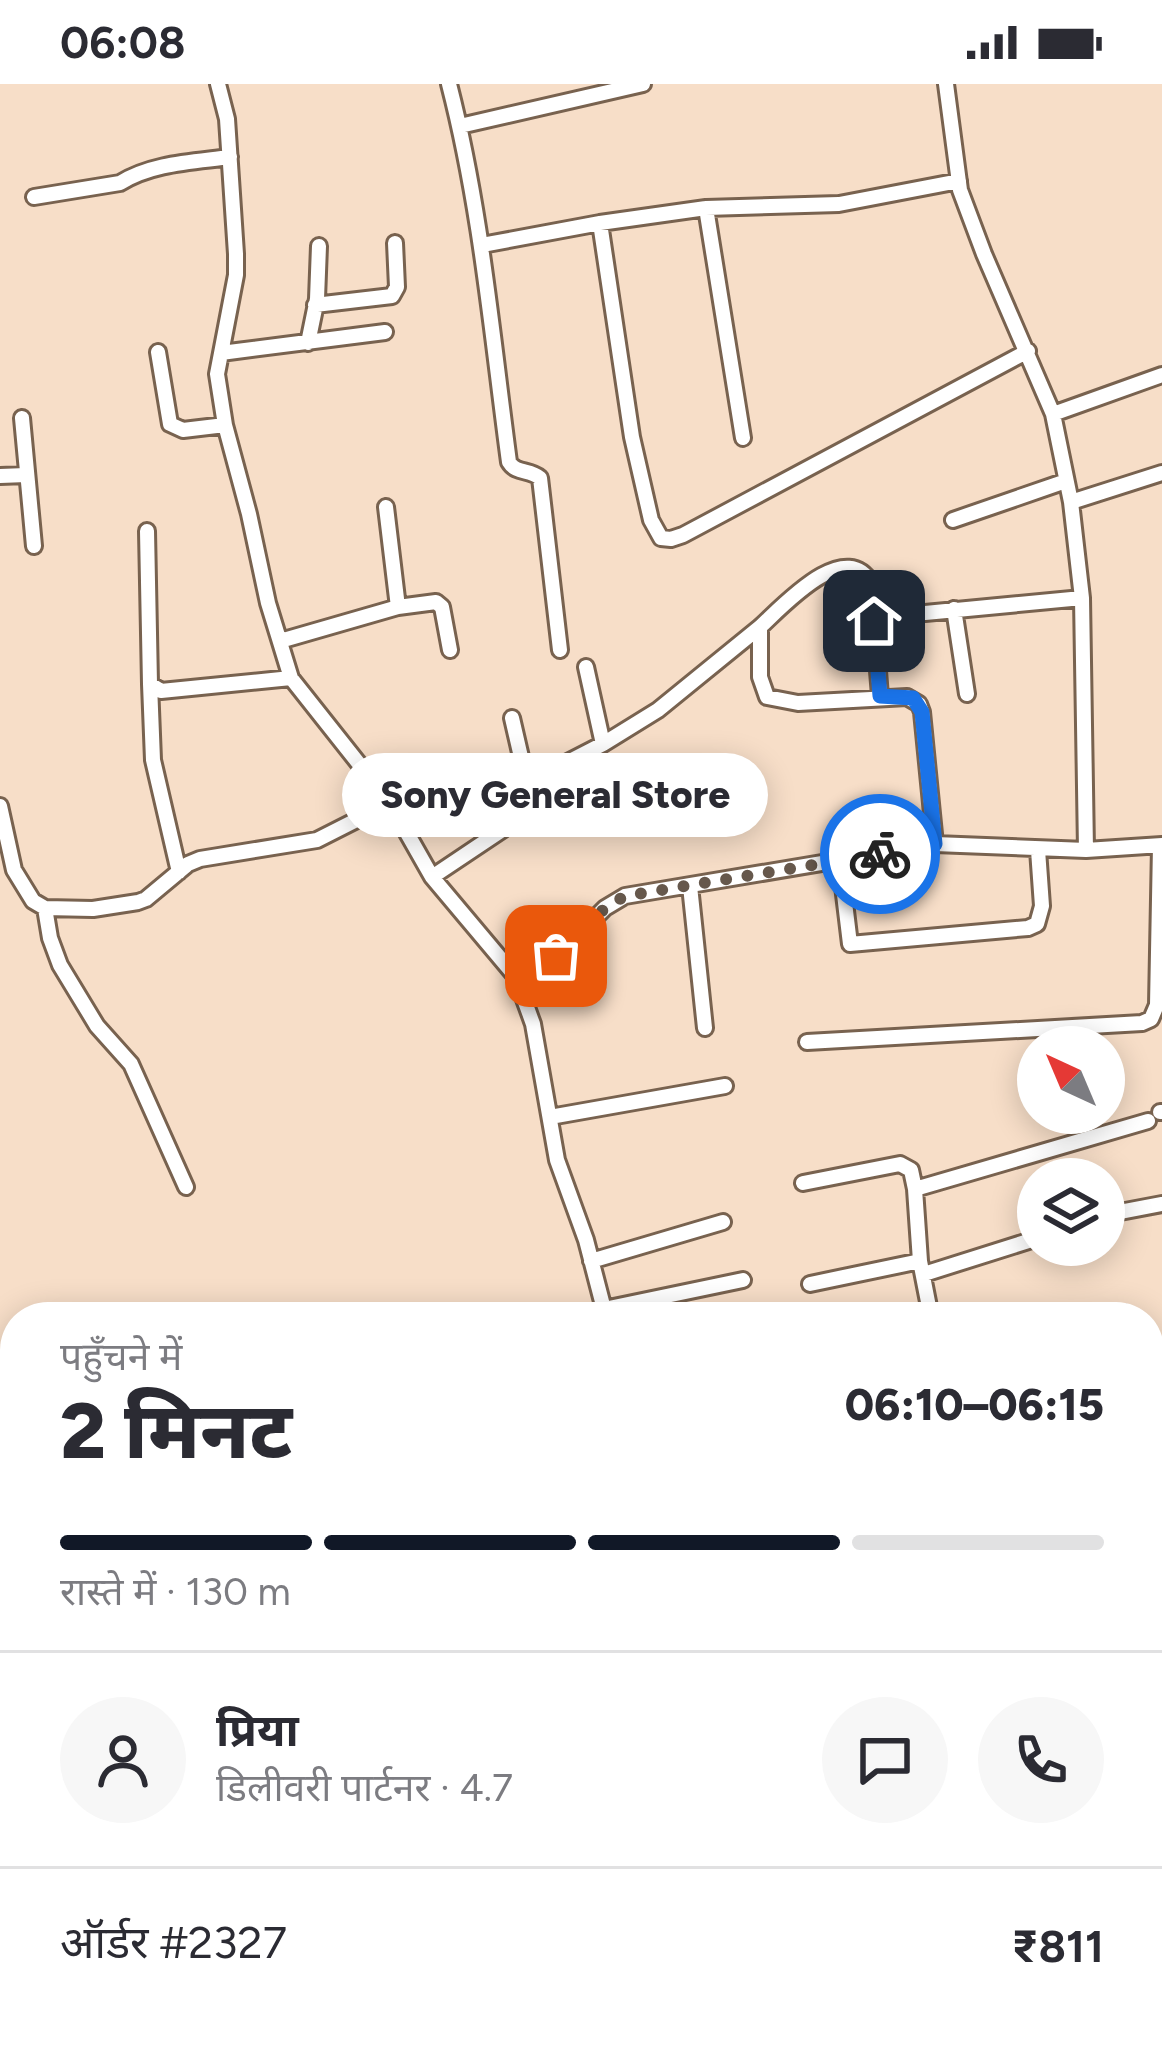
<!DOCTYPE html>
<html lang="hi">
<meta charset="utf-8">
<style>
:root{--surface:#fff;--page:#f7f7f7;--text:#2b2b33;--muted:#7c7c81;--line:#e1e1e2;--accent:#111827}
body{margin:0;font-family:Figtree,"Noto Sans Devanagari",sans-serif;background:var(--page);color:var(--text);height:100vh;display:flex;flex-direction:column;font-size:45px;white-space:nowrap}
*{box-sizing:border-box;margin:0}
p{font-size:39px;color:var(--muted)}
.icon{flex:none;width:66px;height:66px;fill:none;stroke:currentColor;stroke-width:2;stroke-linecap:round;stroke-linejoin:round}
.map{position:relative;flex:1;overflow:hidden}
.sheet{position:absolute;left:0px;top:1218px;width:1164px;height:747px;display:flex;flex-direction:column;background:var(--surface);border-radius:48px 48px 0 0;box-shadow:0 6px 30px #0003}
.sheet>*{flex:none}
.needle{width:78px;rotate:316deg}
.tools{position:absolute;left:1017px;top:942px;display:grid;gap:24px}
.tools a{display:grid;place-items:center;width:108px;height:108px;border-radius:50%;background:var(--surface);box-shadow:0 6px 30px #0003;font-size:60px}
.pin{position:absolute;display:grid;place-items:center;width:102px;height:102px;color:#fff;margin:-51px;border-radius:24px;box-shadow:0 6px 18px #0006}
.courier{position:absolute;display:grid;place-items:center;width:120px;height:120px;margin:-60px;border:9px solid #1a73e8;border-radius:50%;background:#fff;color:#222;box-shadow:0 3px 15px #0007}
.bubble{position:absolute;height:84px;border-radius:42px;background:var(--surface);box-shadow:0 6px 30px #0003;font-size:39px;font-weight:800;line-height:84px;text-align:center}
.headline em{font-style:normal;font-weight:800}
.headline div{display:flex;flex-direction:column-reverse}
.headline{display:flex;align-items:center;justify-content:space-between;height:204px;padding:0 60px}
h1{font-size:78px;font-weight:800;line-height:90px}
.bar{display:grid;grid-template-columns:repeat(4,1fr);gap:18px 12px;align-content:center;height:144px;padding:0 60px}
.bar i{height:15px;border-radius:9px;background:var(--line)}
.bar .selected{background:var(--accent)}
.bar p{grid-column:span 4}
.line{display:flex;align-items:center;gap:30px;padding:0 60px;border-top:3px solid var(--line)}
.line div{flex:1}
.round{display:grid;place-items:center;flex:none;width:126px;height:126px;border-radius:63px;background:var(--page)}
.status{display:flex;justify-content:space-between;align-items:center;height:84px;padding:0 60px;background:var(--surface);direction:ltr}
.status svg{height:33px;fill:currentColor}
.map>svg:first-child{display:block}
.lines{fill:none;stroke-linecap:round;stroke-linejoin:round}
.minor-casing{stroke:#78624f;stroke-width:20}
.minor{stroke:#fff;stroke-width:14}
.done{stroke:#66584c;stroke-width:12;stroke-dasharray:0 21.6}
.route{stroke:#1a73e8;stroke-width:15}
</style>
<div class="status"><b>06:08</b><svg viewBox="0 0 49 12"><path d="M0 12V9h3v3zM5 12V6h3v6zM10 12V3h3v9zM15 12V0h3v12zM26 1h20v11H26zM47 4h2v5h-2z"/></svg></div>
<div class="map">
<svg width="1162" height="1963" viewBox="0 0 1162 1963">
<rect width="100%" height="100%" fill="#f7dec8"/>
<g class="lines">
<defs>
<path id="minor" d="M 218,0 L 227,35 L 236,170 L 236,191 L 217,290 L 225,341 L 249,430 L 268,519 L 291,594 L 390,719 L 432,793 L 516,893 L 533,940 L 557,1076 L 586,1156 L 606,1233
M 449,0 C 481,124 492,252 509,378 C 516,390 530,385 540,394 L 560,566
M 460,42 L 643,0
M 34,113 L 120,99 C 152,79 193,78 230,73
M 706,124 L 743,354
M 600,139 L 632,353 L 651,436 L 661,454 L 671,455 L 683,451 L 1028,267
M 482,161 L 600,139 L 706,124 L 839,120 L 959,97
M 315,221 L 392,212 L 397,203 L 395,159
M 308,259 L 317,215 L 319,162
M 158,268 L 170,340 L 183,346 L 225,341
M 221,269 L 385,248
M 1053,330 L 1162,291
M 22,334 L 34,462
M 0,392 L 26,391
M 1071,418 L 1162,389
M 386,423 L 398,523
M 953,436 L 1066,397
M 147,447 L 150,600 L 161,607 L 291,594
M 954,525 L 967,610
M 925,529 L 1082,514
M 760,543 C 782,523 845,453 871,499 L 880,612
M 280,557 L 398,523 L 436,518 L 442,523 L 450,566
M 150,600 L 153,676 L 179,788
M 512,634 L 527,699
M 603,660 L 658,626 L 760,543 L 760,593 L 767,613 L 798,619 L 907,613 L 919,620 L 922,628 L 935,760
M 0,722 L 14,786 L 33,817 L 45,824 L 93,825 L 138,818 L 146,815 L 188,780 L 200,775 L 317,756 L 390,719
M 1086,766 L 1162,761
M 840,777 L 850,860 L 1028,844 L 1037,840 L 1042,822 L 1038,766
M 432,793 L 532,726 L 527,699 L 603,660 L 586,583
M 690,802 L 705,944
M 45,824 L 50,854 L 60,881 L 97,942 L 131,980 L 186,1103
M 516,893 L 556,873 L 605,824 L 625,812 L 935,760 L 1086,766 L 1082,514 L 1071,418 L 1053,330 L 984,170 L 960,106 L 946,0
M 807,958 L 1142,939 L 1151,935 L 1157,921 L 1160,762
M 1160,1028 L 1162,1028
M 550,1033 L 725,1002
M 803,1099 L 900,1080 L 911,1086 L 915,1105
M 1104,1131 L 1162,1120
M 591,1177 L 723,1138
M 924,1190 L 1038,1154
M 810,1200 L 920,1177
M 604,1225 L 743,1196
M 931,1233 L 920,1177 L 915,1105 L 1148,1037
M 1111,1233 L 1123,1229
M 1149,1329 L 1162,1326
M 0,1365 L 15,1377
M 0,1482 L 15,1484
M 1149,1662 L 1162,1663
M 242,1950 L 310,1956
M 727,1950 L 728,1963
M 991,1950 L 992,1963
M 157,1954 L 209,1959 L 236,1950
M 11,1963 L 15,1942
M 949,1963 L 955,1950
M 1073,1963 L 1073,1950
M 1161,1963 L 1162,1945"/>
</defs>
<!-- minor casing -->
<use href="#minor" class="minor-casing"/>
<!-- minor -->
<use href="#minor" class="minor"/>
</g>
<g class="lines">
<!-- done -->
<path class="done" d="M 556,872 L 605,824 L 625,812 L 880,770"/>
<!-- route -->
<path class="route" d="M 874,537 L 880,612 L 913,614 L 922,628 L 935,760 L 880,770"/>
</g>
</svg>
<div class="tools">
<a><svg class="needle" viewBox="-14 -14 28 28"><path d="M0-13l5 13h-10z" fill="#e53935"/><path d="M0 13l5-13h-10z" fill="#7c7c81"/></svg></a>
<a><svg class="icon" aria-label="layers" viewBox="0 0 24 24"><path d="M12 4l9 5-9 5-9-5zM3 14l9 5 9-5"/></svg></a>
</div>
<div class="pin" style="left:556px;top:872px;background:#ea580c"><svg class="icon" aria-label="bag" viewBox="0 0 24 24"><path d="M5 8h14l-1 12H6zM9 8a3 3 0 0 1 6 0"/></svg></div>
<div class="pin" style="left:874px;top:537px;background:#1f2937"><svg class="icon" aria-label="home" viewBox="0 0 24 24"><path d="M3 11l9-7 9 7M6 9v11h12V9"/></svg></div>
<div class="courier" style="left:880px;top:770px"><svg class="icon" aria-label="bike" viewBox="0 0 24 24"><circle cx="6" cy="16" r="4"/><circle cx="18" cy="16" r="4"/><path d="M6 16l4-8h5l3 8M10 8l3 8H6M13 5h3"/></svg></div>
<div class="bubble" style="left:342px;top:669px;width:426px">Sony General Store</div>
<section class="sheet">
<div class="headline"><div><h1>2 मिनट</h1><p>पहुँचने में</p></div><em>06:10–06:15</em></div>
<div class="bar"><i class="selected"></i><i class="selected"></i><i class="selected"></i><i></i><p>रास्ते में · 130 m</p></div>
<div class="line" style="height:216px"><a class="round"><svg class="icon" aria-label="person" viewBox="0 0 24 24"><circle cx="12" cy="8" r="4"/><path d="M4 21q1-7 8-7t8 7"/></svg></a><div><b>प्रिया</b><p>डिलीवरी पार्टनर · 4.7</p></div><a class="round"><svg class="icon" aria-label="chat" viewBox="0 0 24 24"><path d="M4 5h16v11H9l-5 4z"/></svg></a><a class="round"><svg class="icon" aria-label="phone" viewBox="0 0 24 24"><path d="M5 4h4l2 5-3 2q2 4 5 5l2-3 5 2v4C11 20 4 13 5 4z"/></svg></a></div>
<div class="line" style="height:156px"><div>ऑर्डर #2327</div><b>₹811</b></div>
</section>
</div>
